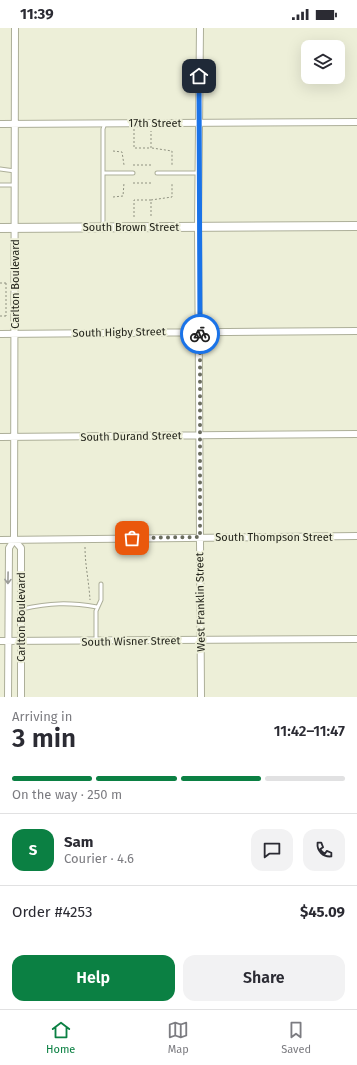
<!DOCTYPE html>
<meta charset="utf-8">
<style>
:root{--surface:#fff;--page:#f2f2f3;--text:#2b2b33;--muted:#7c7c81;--line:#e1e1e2;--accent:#0b8043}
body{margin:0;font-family:"Fira Sans",sans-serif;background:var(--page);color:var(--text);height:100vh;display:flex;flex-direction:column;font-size:15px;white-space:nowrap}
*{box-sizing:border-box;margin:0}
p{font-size:13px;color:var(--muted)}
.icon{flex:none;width:22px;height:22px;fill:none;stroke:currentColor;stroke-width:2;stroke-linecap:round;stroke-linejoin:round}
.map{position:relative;height:669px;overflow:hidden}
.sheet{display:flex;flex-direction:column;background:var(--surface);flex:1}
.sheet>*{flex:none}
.buttons{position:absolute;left:301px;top:12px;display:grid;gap:8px}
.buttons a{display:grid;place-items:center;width:44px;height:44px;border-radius:8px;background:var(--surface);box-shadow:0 4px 16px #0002;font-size:20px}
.pin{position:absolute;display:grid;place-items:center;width:34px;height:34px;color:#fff;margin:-17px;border-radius:8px;box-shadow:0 2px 6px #0006}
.courier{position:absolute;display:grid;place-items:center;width:40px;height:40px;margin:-20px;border:3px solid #1a73e8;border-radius:50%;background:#fff;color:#222;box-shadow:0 1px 5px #0007}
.headline em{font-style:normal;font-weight:600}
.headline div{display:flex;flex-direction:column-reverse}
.headline{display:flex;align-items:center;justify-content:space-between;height:68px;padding:0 12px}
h1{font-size:26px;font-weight:600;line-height:30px}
.bar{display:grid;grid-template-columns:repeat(4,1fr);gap:6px 4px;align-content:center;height:48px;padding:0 12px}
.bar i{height:5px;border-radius:3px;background:var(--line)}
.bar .active{background:var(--accent)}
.bar p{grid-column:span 4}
.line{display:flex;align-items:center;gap:10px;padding:0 12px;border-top:1px solid var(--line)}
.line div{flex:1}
.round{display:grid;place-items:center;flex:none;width:42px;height:42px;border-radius:12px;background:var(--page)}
.cta{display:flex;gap:8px;margin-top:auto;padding:8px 12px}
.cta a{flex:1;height:46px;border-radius:12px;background:var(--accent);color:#fff;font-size:16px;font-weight:600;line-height:46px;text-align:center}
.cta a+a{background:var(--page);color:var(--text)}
.status{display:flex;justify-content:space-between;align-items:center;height:28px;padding:0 20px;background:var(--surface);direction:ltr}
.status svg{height:11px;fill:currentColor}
.tabs{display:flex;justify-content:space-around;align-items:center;height:56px;border-top:1px solid var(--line);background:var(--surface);font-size:11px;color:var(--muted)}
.tabs a{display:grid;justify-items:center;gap:2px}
.tabs .active{color:var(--accent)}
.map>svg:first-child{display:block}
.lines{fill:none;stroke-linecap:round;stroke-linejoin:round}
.lane-casing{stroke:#adaf99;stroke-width:5}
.street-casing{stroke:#adaf99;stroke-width:8}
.secondary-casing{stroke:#adaf99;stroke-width:10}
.path{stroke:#8f9180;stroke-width:1;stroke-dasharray:2 2;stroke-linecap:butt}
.lane{stroke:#fff;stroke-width:3}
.street{stroke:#fff;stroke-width:6}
.secondary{stroke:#fff;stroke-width:8}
.oneway{stroke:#9c9d99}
.done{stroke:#6a6c5e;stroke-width:4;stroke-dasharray:0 7.2}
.route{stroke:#1a73e8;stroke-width:5}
.labels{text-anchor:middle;stroke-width:4;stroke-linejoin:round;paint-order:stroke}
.street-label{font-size:11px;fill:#24251c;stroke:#edefd8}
</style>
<div class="status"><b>11:39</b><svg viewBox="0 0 49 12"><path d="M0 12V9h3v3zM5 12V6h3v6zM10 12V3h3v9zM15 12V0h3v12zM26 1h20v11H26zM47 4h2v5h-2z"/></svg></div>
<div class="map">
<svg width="357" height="669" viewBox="0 0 357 669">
<rect width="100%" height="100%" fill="#edefd8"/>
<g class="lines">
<defs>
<path id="lane" d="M 0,141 L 15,143
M 103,145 L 133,145
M 157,145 L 198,145
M 0,157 L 15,157
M 103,199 L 103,101 L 105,95
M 22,581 C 50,575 68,574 97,579
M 96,613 L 96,583 L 101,572 L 101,556"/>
<path id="street" d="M 200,0 L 198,199 L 201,669
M 0,96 L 357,94
M 0,306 L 357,303
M 0,409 L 357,406
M 0,512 L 357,508
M 14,512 L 21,520 L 21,669
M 0,613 L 357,611
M 8,669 L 9,520 L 14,512 L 15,0"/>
<path id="secondary" d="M 0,200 L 357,198"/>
</defs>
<!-- lane casing -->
<use href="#lane" class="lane-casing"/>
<!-- street casing -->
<use href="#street" class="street-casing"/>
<!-- secondary casing -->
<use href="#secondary" class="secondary-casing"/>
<!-- path -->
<path class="path" d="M 134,101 L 134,120 L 151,120 L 151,103
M 152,120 L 172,123 L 172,137
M 113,123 L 122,124 L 124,137
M 133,137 L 153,137
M 133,155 L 153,155
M 113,169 L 123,168 L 124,155
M 151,172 L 172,169 L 172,155
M 134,189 L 134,172 L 151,172 L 151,189
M 0,255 L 8,255
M 6,255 L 6,288
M 0,288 L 8,288
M 85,519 C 85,537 89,554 90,572"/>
<!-- lane -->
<use href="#lane" class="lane"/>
<!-- street -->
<use href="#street" class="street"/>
<!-- secondary -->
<use href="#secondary" class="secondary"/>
</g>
<!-- one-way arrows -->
<defs><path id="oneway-shaft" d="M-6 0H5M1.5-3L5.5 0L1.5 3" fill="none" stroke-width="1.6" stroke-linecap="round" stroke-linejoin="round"/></defs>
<use class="oneway" href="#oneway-shaft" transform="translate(8 550) rotate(91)"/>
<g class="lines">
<!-- done -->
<path class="done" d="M 132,510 L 200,509 L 200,306"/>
<!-- route -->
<path class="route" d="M 199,48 L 200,306"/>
</g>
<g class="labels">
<!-- street labels -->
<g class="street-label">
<text x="155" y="99">17th Street</text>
<text x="131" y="203">South Brown Street</text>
<text transform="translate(15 256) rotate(-90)" y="4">Carlton Boulevard</text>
<text transform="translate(119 304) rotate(-1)" y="4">South Higby Street</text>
<text transform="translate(131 408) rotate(-1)" y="4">South Durand Street</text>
<text x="274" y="513">South Thompson Street</text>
<text transform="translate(200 574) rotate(-91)" y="4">West Franklin Street</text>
<text transform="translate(21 589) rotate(-90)" y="4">Carlton Boulevard</text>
<text transform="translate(131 613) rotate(-1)" y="4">South Wisner Street</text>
</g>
</g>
</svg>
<div class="buttons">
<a><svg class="icon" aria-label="layers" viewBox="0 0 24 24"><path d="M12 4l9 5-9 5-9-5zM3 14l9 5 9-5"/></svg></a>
</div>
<div class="pin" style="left:132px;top:510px;background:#ea580c"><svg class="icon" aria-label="bag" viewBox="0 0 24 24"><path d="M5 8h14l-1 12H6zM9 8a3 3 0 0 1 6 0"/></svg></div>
<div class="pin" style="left:199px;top:48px;background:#1f2937"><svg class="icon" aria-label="home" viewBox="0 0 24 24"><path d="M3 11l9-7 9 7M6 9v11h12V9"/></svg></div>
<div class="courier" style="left:200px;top:306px"><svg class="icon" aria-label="bike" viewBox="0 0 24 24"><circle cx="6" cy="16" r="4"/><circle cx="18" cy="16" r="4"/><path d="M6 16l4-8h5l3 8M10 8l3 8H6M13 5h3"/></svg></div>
</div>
<section class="sheet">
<div class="headline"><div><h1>3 min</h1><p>Arriving in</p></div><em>11:42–11:47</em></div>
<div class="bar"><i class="active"></i><i class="active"></i><i class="active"></i><i></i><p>On the way · 250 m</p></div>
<div class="line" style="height:72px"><b class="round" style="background:var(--accent);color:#fff">S</b><div><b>Sam</b><p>Courier · 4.6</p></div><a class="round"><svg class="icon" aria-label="chat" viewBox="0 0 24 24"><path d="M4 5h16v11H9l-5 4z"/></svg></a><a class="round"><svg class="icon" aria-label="phone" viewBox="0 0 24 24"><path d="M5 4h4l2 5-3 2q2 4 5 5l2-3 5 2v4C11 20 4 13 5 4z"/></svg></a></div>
<div class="line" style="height:52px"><div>Order #4253</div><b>$45.09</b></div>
<div class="cta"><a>Help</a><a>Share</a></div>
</section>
<nav class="tabs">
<a class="active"><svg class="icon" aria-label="home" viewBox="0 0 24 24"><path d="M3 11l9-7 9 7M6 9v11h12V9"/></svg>Home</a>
<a><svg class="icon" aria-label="map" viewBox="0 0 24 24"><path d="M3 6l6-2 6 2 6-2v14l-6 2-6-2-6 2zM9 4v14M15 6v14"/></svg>Map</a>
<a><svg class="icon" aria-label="saved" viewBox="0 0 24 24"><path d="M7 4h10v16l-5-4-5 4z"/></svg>Saved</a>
</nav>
